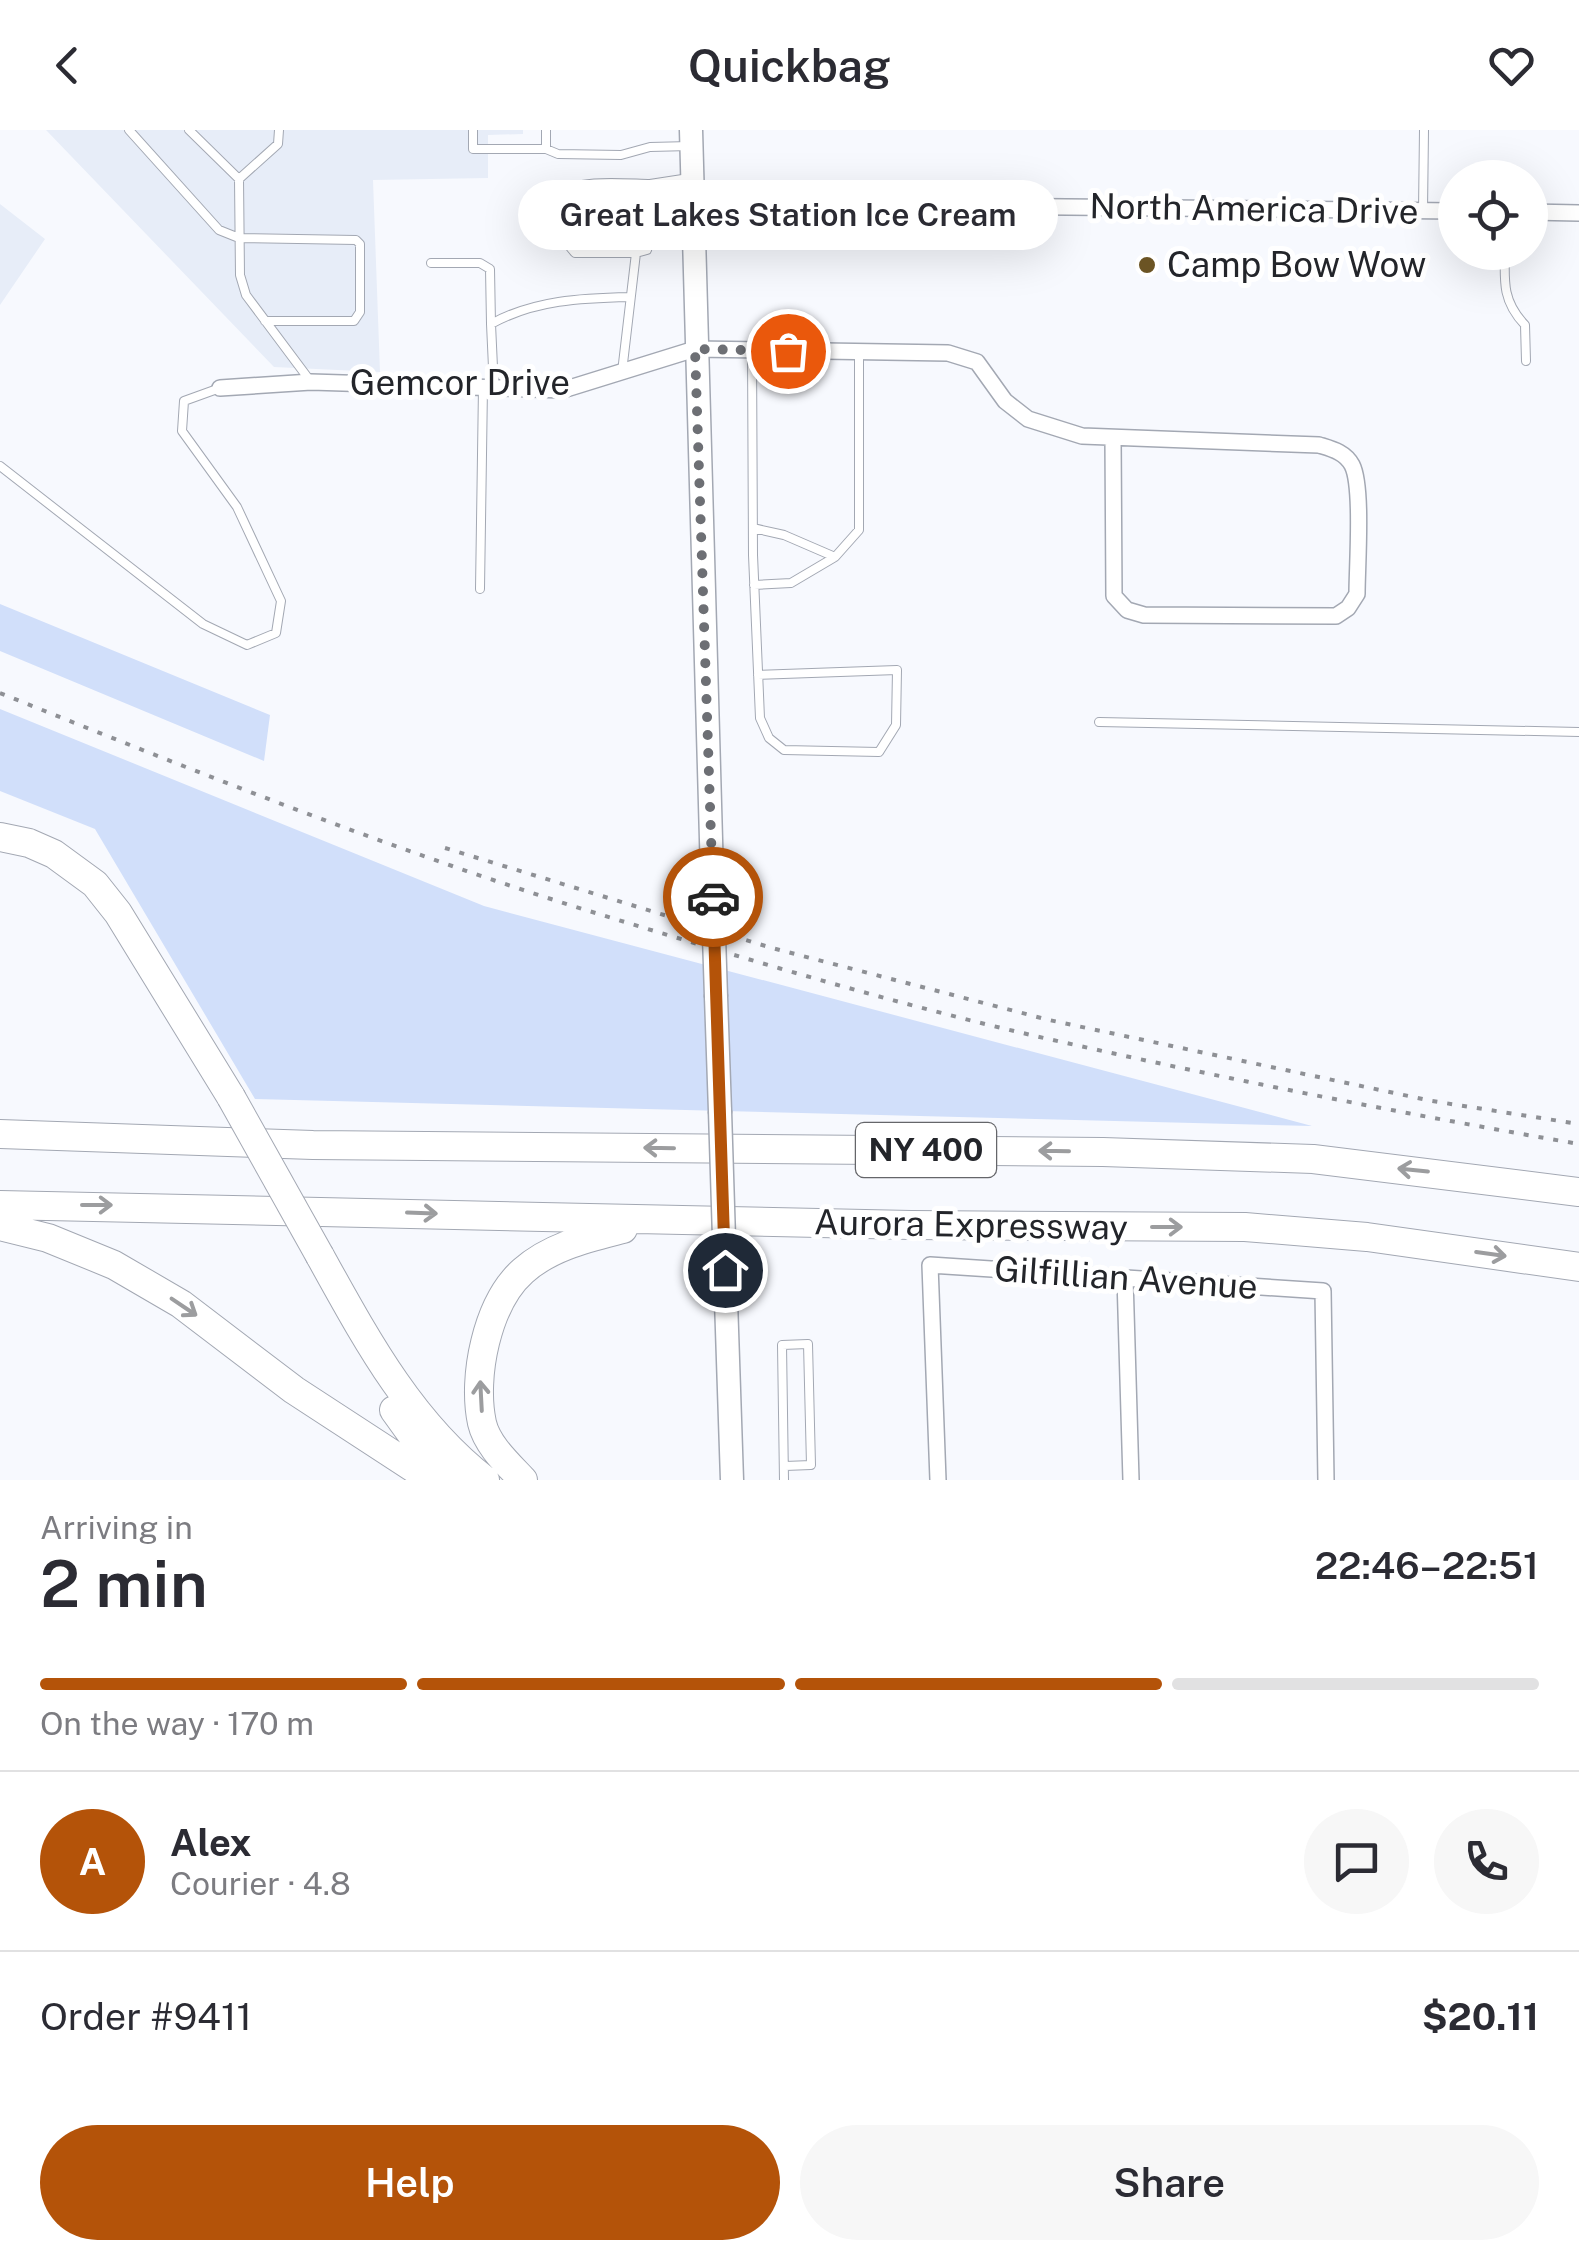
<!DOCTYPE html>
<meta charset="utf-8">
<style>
:root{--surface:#fff;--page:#f7f7f7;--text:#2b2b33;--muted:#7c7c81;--line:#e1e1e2;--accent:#b45309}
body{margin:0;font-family:"Public Sans",sans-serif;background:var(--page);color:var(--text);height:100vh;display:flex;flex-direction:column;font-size:38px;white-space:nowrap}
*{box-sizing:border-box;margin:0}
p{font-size:32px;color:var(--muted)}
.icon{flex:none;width:55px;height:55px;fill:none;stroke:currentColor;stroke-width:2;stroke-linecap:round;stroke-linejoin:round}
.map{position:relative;height:1350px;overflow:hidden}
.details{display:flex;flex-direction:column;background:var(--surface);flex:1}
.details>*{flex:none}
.tools{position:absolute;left:1438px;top:30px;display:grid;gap:20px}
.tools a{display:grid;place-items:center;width:110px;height:110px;border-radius:50%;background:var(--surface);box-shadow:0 10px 40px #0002;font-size:50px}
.pin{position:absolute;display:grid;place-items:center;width:85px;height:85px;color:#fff;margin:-42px;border:5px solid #fff;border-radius:50%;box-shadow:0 2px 10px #0007}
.courier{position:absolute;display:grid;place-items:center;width:100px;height:100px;margin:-50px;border:8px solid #b45309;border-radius:50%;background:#fff;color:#222;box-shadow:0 2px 12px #0007}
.bubble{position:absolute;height:70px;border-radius:35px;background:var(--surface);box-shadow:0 10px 40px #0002;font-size:32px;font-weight:600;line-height:70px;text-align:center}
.overview em{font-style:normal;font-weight:600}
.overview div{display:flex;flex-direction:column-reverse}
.overview{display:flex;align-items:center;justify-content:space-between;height:170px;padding:0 40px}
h1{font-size:65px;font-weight:600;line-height:75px}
.bar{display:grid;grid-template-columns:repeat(4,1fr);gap:15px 10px;align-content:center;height:120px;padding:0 40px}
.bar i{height:12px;border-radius:8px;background:var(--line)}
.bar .current{background:var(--accent)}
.bar p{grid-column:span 4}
.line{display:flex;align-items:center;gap:25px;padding:0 40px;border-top:2px solid var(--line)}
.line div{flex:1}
.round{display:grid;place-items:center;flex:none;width:105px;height:105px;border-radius:52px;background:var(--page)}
.cta{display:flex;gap:20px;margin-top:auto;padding:20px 40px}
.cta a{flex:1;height:115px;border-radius:60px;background:var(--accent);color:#fff;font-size:40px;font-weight:600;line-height:115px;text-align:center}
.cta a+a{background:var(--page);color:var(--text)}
header{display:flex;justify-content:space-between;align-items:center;height:130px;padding:0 40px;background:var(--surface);font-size:45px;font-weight:600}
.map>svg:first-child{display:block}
.built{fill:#e7edf8}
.green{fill:#d1dffa}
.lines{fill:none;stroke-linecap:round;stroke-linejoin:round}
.lane-casing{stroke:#a3a8b3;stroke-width:10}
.street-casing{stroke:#a3a8b3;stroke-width:18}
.secondary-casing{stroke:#a3a8b3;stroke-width:25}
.highway-casing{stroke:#a3a8b3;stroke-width:30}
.lane{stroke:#fff;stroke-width:8}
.street{stroke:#fff;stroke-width:15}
.secondary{stroke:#fff;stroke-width:22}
.highway{stroke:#fff;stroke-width:28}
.rail{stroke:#8e9095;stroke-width:4;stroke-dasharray:5 10;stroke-linecap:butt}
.secondary-bridge-casing{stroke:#a3a8b3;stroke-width:25;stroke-linecap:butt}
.highway-bridge-casing{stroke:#a3a8b3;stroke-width:30;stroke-linecap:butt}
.secondary-bridge{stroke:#fff;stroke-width:22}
.highway-bridge{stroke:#fff;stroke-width:28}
.oneway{stroke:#9c9d9f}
.done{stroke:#6d6f74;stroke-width:10;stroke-dasharray:0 18}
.route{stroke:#b45309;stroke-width:12}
.poi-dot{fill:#6b5424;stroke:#fff;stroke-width:4}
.labels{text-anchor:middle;stroke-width:10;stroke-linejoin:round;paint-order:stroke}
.shield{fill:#fff;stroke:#65666a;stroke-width:2.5}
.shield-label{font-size:32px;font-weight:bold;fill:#23252a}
.street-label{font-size:35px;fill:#23252a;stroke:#fff}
.poi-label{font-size:35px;fill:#23252a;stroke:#fff;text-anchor:start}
</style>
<header><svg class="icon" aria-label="back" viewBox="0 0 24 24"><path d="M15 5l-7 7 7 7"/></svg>Quickbag<svg class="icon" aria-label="heart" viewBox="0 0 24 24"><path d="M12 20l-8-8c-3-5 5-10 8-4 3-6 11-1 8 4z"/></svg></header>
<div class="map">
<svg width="1579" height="1350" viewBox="0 0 1579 1350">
<rect width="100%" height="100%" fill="#f7f9fe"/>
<!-- built -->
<path class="built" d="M 46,0 L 523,0 L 523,4 L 488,5 L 488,48 L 373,50 L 380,242 L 274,237 Z
M 0,74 L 45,109 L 0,175 Z"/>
<!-- green -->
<path class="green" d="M 0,474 L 270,585 L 264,631 L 0,521 Z
M 0,579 L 484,776 L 1312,996 L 255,969 L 95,699 L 0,661 Z"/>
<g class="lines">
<defs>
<path id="lane" d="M 129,0 L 219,100 L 239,108 L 356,110 L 360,114 L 360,182 L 354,191 L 265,191
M 189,0 L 239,49
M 279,0 L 278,14 L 239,49 L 240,145 L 246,165 L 311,252
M 473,0 L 473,19 L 546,19
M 546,0 L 546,19 L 558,24 L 621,25 L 650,17 L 690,16
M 650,54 L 689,48
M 1423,81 L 1424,0
M 653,95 L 650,54 C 631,54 574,48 564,64 C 561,70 561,80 561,87 C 560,103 565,112 575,123 L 636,123 L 647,120 L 653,95 L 688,95
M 1505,122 C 1504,153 1503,172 1525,195 L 1526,231
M 431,133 L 480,133 L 490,139 L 491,194
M 752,220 L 753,425 L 760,588 L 769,608 L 784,620 L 879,622 L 896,595 L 897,540 L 758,545
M 622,242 L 636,123
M 494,259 L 491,194 C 534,170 582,168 630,167
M 0,336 L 203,494 L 247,515 L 276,503 L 281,471 L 237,377 L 182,301 L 184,271 L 220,258
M 753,398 L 784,405 L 835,427 L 859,400 L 859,222
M 754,455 L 791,453 L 835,427
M 480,459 L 483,257
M 1099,592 L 1579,602
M 784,1350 L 782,1215 L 808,1214 L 811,1335 L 785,1336"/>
<path id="street" d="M 692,73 L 1455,81
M 1530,82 L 1579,83
M 220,258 L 311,252 L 563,260 L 695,219 L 948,223 L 977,232 L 1005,271 L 1028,289 L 1082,306 L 1319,315 C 1332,319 1345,322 1352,335 C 1363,356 1357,436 1357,464 L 1348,478 L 1336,486 L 1144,485 L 1127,480 L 1114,466 L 1113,308
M 1125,1148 L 1131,1350
M 938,1350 L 930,1135 L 1323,1161 L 1326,1350"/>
<path id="secondary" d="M 691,0 L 712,745
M 716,867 L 720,981
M 725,1140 L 732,1350"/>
<path id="highway" d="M 0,707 L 29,713 L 54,724 L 95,754 L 118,783 L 231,967
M 0,1004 L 313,1015 L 1103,1022 L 1313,1029 L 1579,1062
M 0,1075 L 911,1095 L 1245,1097 L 1367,1107 L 1579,1137
M 0,1096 L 48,1108 L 114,1135 L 181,1174 L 294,1260 L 432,1350
M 320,1126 C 365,1207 410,1292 485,1350
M 394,1280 L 425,1323 L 452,1350
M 523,1350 C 508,1334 487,1315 482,1293 C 472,1247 487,1173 523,1141 C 551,1116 588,1108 623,1099"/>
</defs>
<!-- lane casing -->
<use href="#lane" class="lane-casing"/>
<!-- street casing -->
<use href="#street" class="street-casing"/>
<!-- secondary casing -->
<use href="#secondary" class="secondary-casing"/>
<!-- highway casing -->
<use href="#highway" class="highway-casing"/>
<!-- lane -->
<use href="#lane" class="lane"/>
<!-- street -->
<use href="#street" class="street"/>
<!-- secondary -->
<use href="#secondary" class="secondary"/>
<!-- highway -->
<use href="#highway" class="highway"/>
<!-- rail -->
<path class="rail" d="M 0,563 C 194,641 389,719 589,781 C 739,827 891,873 1044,908 C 1221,948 1400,983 1579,1014
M 445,718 L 772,818 L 1049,890 L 1432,971 L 1579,994"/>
<defs>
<path id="secondary-bridge" d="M 712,745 L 716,867
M 720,981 L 725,1140"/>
<path id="highway-bridge" d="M 231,967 L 320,1126"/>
</defs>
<!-- secondary-bridge casing -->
<use href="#secondary-bridge" class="secondary-bridge-casing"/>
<!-- highway-bridge casing -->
<use href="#highway-bridge" class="highway-bridge-casing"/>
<!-- secondary-bridge -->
<use href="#secondary-bridge" class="secondary-bridge"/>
<!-- highway-bridge -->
<use href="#highway-bridge" class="highway-bridge"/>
</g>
<!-- one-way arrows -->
<defs><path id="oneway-shaft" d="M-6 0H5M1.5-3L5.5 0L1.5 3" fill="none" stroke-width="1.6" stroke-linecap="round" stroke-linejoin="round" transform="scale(2.5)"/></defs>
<g class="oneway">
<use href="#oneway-shaft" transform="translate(659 1018) rotate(-179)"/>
<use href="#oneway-shaft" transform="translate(1054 1021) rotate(-179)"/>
<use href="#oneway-shaft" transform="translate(1413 1040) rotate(-174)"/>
<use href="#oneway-shaft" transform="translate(97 1075)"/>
<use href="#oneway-shaft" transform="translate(422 1083) rotate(2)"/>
<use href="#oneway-shaft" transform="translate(1167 1097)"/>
<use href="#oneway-shaft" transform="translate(1491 1124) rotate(8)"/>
<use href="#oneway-shaft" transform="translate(184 1177) rotate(34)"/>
<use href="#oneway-shaft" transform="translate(481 1266) rotate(-93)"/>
</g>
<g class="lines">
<!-- done -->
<path class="done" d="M 713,767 L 695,219 L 788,221"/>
<!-- route -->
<path class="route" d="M 713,767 L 725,1140"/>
</g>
<!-- markers -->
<circle class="poi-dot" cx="1147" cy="135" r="10"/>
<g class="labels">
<!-- shield labels -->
<rect class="shield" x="856" y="993" width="140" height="54" rx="8"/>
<g class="shield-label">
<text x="926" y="1031">NY 400</text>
</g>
<!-- street labels -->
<g class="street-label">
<text transform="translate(1254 79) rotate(1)" y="12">North America Drive</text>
<text x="460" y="265">Gemcor Drive</text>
<text transform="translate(971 1095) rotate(1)" y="12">Aurora Expressway</text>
<text transform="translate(1126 1148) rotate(4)" y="12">Gilfillian Avenue</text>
</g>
<!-- poi labels -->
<g class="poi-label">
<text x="1167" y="147">Camp Bow Wow</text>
</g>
</g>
</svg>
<div class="tools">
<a><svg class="icon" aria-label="locate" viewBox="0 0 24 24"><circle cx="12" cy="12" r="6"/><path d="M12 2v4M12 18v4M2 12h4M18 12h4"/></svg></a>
</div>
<div class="pin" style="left:788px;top:221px;background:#ea580c"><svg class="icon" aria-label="bag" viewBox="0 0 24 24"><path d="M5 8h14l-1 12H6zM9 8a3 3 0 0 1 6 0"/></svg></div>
<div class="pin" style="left:725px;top:1140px;background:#1f2937"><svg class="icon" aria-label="home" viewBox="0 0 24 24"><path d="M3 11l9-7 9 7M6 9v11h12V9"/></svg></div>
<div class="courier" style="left:713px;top:767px"><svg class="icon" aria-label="car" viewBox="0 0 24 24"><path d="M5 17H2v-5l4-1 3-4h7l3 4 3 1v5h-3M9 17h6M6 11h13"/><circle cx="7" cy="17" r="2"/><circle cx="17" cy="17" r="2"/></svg></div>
<div class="bubble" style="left:518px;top:50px;width:540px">Great Lakes Station Ice Cream</div>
</div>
<section class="details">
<div class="overview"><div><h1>2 min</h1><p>Arriving in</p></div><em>22:46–22:51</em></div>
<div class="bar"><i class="current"></i><i class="current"></i><i class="current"></i><i></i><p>On the way · 170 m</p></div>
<div class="line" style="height:180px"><b class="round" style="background:var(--accent);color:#fff">A</b><div><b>Alex</b><p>Courier · 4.8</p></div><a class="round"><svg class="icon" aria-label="chat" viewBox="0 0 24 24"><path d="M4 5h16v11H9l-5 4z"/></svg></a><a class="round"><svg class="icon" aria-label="phone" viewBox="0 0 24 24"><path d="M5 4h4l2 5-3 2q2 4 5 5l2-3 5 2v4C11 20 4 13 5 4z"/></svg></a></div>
<div class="line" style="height:130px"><div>Order #9411</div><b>$20.11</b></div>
<div class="cta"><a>Help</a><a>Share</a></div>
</section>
